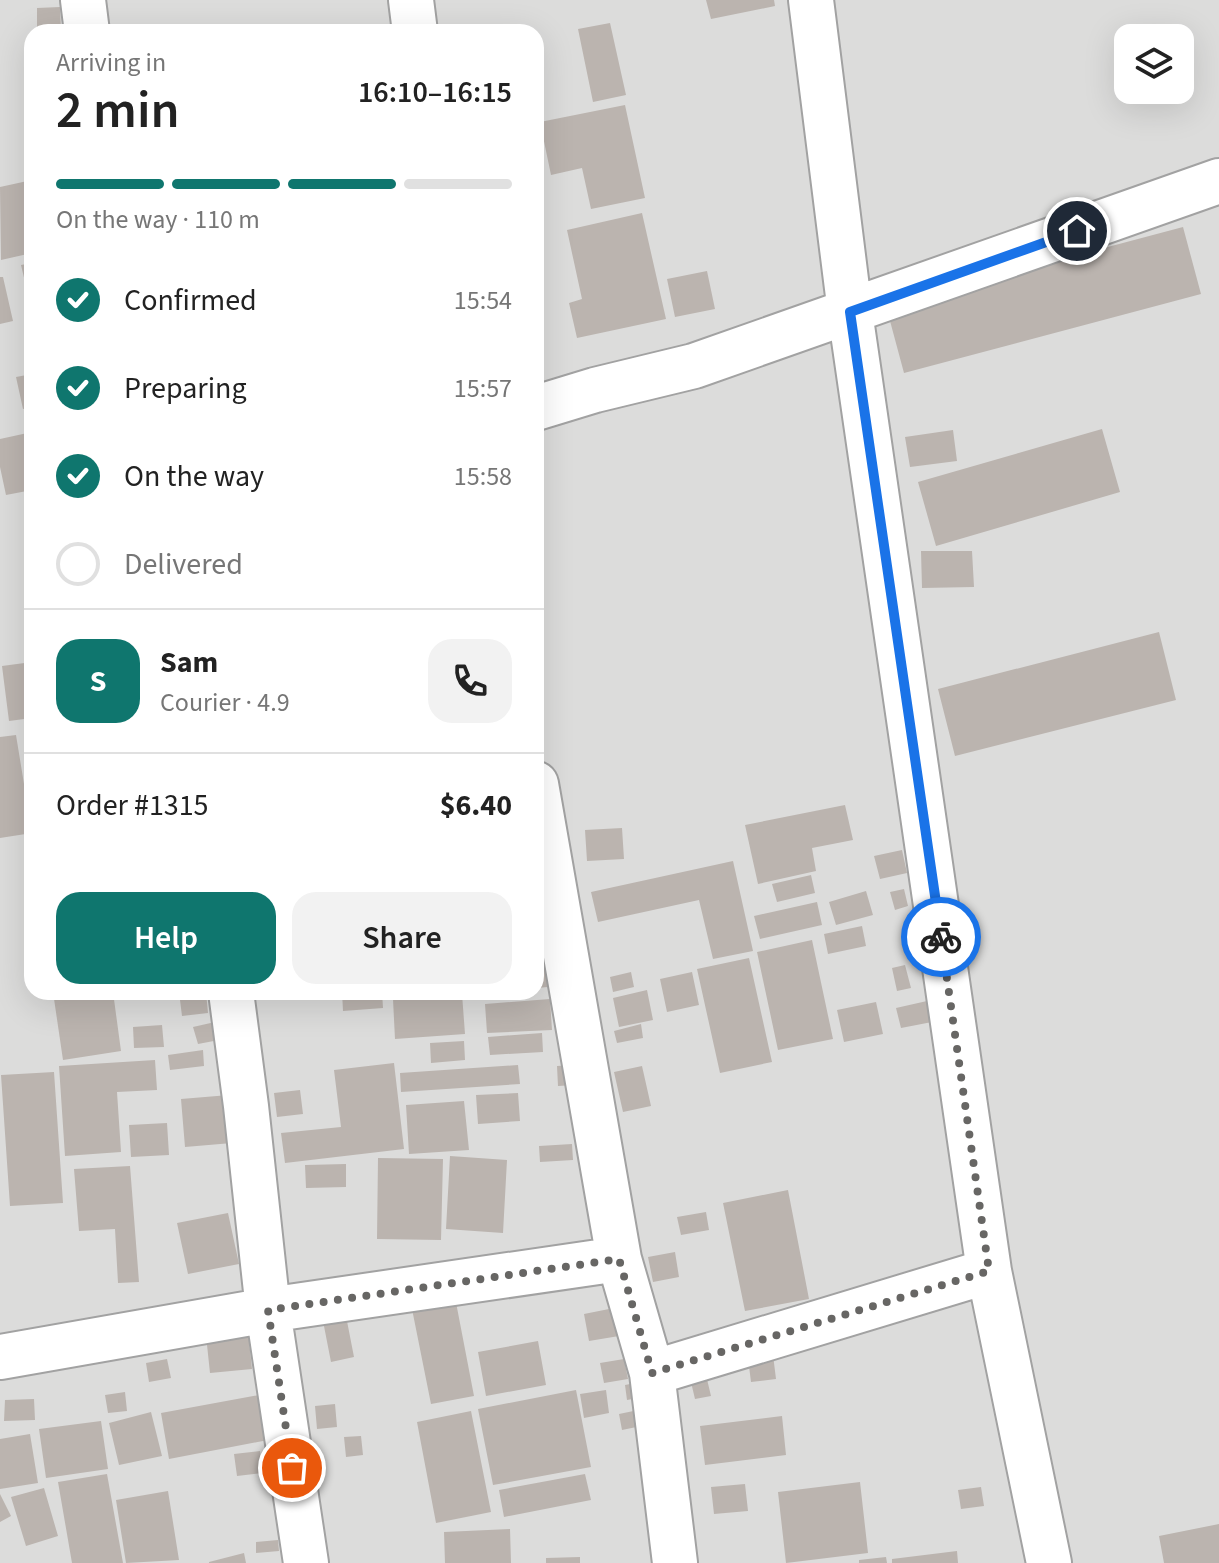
<!DOCTYPE html>
<meta charset="utf-8">
<style>
:root{--surface:#fff;--page:#f2f2f2;--text:#222;--muted:#767676;--line:#e0e0e0;--accent:#0f766e}
body{margin:0;font-family:"Source Sans 3",sans-serif;background:var(--page);color:var(--text);height:100vh;display:flex;flex-direction:column;font-size:30px;white-space:nowrap}
*{box-sizing:border-box;margin:0}
p{font-size:26px;color:var(--muted)}
.icon{flex:none;width:44px;height:44px;fill:none;stroke:currentColor;stroke-width:2;stroke-linecap:round;stroke-linejoin:round}
.map{position:relative;flex:1;overflow:hidden}
.panel{position:absolute;left:24px;top:24px;width:520px;height:976px;display:flex;flex-direction:column;background:var(--surface);border-radius:24px;box-shadow:0 8px 32px #0002}
.panel>*{flex:none}
.fabs{position:absolute;left:1114px;top:24px;display:grid;gap:16px}
.fabs a{display:grid;place-items:center;width:80px;height:80px;border-radius:16px;background:var(--surface);box-shadow:0 8px 32px #0002;font-size:40px}
.pin{position:absolute;display:grid;place-items:center;width:68px;height:68px;color:#fff;margin:-34px;border:4px solid #fff;border-radius:50%;box-shadow:0 2px 8px #0007}
.courier{position:absolute;display:grid;place-items:center;width:80px;height:80px;margin:-40px;border:6px solid #1a73e8;border-radius:50%;background:#fff;color:#222;box-shadow:0 2px 10px #0007}
.head em{font-style:normal;font-weight:600}
.head div{display:flex;flex-direction:column-reverse}
.head{display:flex;align-items:center;justify-content:space-between;height:136px;padding:0 32px}
h1{font-size:52px;font-weight:600;line-height:60px}
.bar{display:grid;grid-template-columns:repeat(4,1fr);gap:12px 8px;align-content:center;height:96px;padding:0 32px}
.bar i{height:10px;border-radius:6px;background:var(--line)}
.bar .on{background:var(--accent)}
.bar p{grid-column:span 4}
.line{display:flex;align-items:center;gap:20px;padding:0 32px;border-top:2px solid var(--line)}
.line div{flex:1}
.round{display:grid;place-items:center;flex:none;width:84px;height:84px;border-radius:24px;background:var(--page)}
ol{padding:0 32px;list-style:none}
li{display:flex;align-items:center;gap:24px;height:88px}
li p{margin-inline-start:auto}
li .icon{padding:8px;border-radius:50%;background:var(--accent);color:#fff;stroke-width:4}
li:last-child{color:var(--muted)}
li i{width:44px;height:44px;border:4px solid var(--line);border-radius:50%}
.button{display:flex;gap:16px;margin-top:auto;padding:16px 32px}
.button a{flex:1;height:92px;border-radius:24px;background:var(--accent);color:#fff;font-size:32px;font-weight:600;line-height:92px;text-align:center}
.button a+a{background:var(--page);color:var(--text)}
.map>svg:first-child{display:block}
.residential{fill:#dcdcdb;fill-rule:evenodd}
.building{fill:#bbb4af}
.lines{fill:none;stroke-linecap:round;stroke-linejoin:round}
.street-casing{stroke:#a2a2a2;stroke-width:48}
.street{stroke:#fff;stroke-width:44}
.done{stroke:#676664;stroke-width:8;stroke-dasharray:0 14.4}
.route{stroke:#1a73e8;stroke-width:10}
</style>
<div class="map">
<svg width="1219" height="1563" viewBox="0 0 1219 1563">
<rect width="100%" height="100%" fill="#eeece6"/>
<!-- residential -->
<path class="residential" d="M 0,0 L 1219,0 L 1219,1563 L 0,1563 ZM 32,32 L 536,32 L 536,992 L 32,992 ZM 1128,38 L 1180,38 L 1180,90 L 1128,90 Z"/>
<!-- building -->
<path class="building" d="M 706,0 L 774,0 L 775,6 L 711,19 Z
M 60,7 L 61,30 L 37,31 L 37,8 Z
M 610,23 L 626,95 L 593,102 L 578,29 Z
M 625,105 L 645,198 L 591,209 L 582,168 L 551,175 L 540,122 Z
M 32,180 L 32,253 L 1,260 L 0,187 Z
M 642,213 L 666,319 L 577,338 L 569,303 L 582,299 L 567,230 Z
M 1183,227 L 1201,294 L 904,373 L 886,306 Z
M 32,263 L 32,284 L 26,286 L 21,265 Z
M 707,271 L 715,309 L 675,317 L 667,279 Z
M 0,277 L 3,277 L 13,321 L 0,324 Z
M 32,374 L 32,407 L 23,409 L 16,377 Z
M 1102,429 L 1120,492 L 936,546 L 918,482 Z
M 953,430 L 957,461 L 910,467 L 905,437 Z
M 32,432 L 32,490 L 6,495 L 0,467 L 0,439 Z
M 921,551 L 972,551 L 974,587 L 922,588 Z
M 1159,632 L 1176,700 L 955,756 L 938,689 Z
M 32,662 L 32,718 L 9,721 L 2,666 Z
M 16,735 L 32,833 L 0,838 L 0,737 Z
M 845,805 L 853,840 L 812,848 L 816,871 L 758,884 L 745,825 Z
M 622,828 L 624,859 L 587,861 L 585,830 Z
M 32,840 L 32,902 L 30,902 L 24,841 Z
M 902,850 L 907,873 L 880,879 L 874,856 Z
M 733,861 L 753,951 L 713,959 L 699,900 L 598,922 L 591,892 Z
M 811,875 L 815,893 L 777,902 L 772,884 Z
M 904,889 L 908,906 L 895,910 L 890,892 Z
M 866,891 L 873,915 L 836,925 L 829,902 Z
M 817,902 L 822,925 L 760,939 L 754,916 Z
M 862,926 L 866,946 L 828,954 L 824,934 Z
M 812,940 L 833,1039 L 778,1050 L 757,952 Z
M 749,958 L 772,1062 L 720,1073 L 697,969 Z
M 536,960 L 545,960 L 548,987 L 536,988 Z
M 905,965 L 911,988 L 897,991 L 892,968 Z
M 631,972 L 634,987 L 613,992 L 610,977 Z
M 692,972 L 699,1005 L 667,1012 L 660,979 Z
M 647,990 L 653,1020 L 619,1027 L 613,998 Z
M 53,992 L 113,992 L 121,1051 L 63,1060 Z
M 179,992 L 206,992 L 208,1013 L 182,1016 Z
M 342,992 L 382,992 L 383,1008 L 343,1011 Z
M 462,994 L 465,1034 L 395,1039 L 393,999 Z
M 550,999 L 552,1030 L 487,1033 L 485,1004 Z
M 927,1001 L 932,1022 L 901,1028 L 896,1008 Z
M 876,1002 L 883,1034 L 844,1042 L 837,1010 Z
M 215,1022 L 219,1040 L 198,1044 L 193,1027 Z
M 641,1024 L 643,1038 L 617,1043 L 614,1031 Z
M 162,1025 L 164,1047 L 134,1048 L 133,1027 Z
M 542,1033 L 543,1052 L 490,1055 L 488,1037 Z
M 464,1041 L 465,1060 L 431,1063 L 430,1043 Z
M 203,1050 L 204,1066 L 170,1070 L 168,1055 Z
M 155,1060 L 157,1090 L 117,1092 L 121,1152 L 65,1156 L 59,1066 Z
M 394,1063 L 404,1149 L 285,1163 L 281,1133 L 341,1127 L 334,1070 Z
M 518,1065 L 520,1084 L 401,1092 L 400,1073 Z
M 574,1065 L 575,1085 L 558,1086 L 557,1066 Z
M 642,1066 L 651,1106 L 623,1112 L 614,1072 Z
M 54,1072 L 63,1203 L 10,1206 L 1,1075 Z
M 300,1090 L 303,1114 L 277,1117 L 274,1093 Z
M 518,1093 L 520,1121 L 478,1124 L 476,1095 Z
M 229,1095 L 232,1143 L 185,1147 L 181,1099 Z
M 464,1101 L 469,1150 L 409,1154 L 406,1105 Z
M 167,1123 L 169,1155 L 131,1157 L 129,1125 Z
M 572,1144 L 573,1160 L 540,1162 L 539,1146 Z
M 450,1156 L 507,1160 L 503,1233 L 446,1229 Z
M 378,1158 L 443,1159 L 441,1240 L 377,1239 Z
M 346,1164 L 346,1187 L 306,1188 L 305,1165 Z
M 130,1166 L 139,1282 L 118,1283 L 115,1229 L 79,1231 L 74,1169 Z
M 788,1190 L 809,1299 L 745,1311 L 723,1203 Z
M 706,1212 L 709,1230 L 681,1235 L 677,1217 Z
M 228,1213 L 239,1264 L 188,1274 L 177,1223 Z
M 675,1252 L 679,1277 L 653,1282 L 648,1257 Z
M 454,1292 L 474,1396 L 431,1404 L 410,1299 Z
M 614,1308 L 619,1336 L 589,1341 L 584,1314 Z
M 346,1316 L 354,1357 L 331,1362 L 323,1321 Z
M 247,1321 L 252,1369 L 210,1373 L 205,1326 Z
M 538,1341 L 546,1385 L 486,1396 L 478,1352 Z
M 773,1355 L 776,1379 L 751,1382 L 748,1358 Z
M 167,1359 L 171,1378 L 149,1382 L 146,1363 Z
M 624,1359 L 628,1379 L 604,1383 L 600,1363 Z
M 706,1375 L 711,1396 L 695,1399 L 690,1378 Z
M 646,1381 L 649,1396 L 627,1400 L 625,1385 Z
M 576,1390 L 591,1467 L 493,1485 L 478,1409 Z
M 606,1390 L 609,1413 L 584,1418 L 580,1394 Z
M 125,1392 L 127,1411 L 108,1413 L 105,1395 Z
M 259,1395 L 268,1440 L 169,1459 L 161,1413 Z
M 34,1399 L 35,1420 L 4,1421 L 5,1400 Z
M 335,1404 L 337,1427 L 317,1429 L 315,1406 Z
M 648,1408 L 651,1424 L 622,1430 L 619,1414 Z
M 471,1411 L 491,1512 L 436,1523 L 417,1422 Z
M 151,1412 L 162,1456 L 119,1465 L 109,1423 Z
M 782,1416 L 786,1455 L 705,1465 L 700,1426 Z
M 101,1421 L 108,1469 L 46,1478 L 39,1429 Z
M 30,1434 L 38,1483 L 0,1489 L 0,1439 Z
M 361,1436 L 363,1455 L 346,1457 L 344,1437 Z
M 260,1451 L 262,1473 L 237,1476 L 234,1454 Z
M 107,1474 L 123,1563 L 72,1563 L 58,1482 Z
M 585,1474 L 591,1500 L 504,1517 L 499,1490 Z
M 860,1482 L 868,1553 L 786,1563 L 778,1492 Z
M 745,1484 L 748,1511 L 714,1514 L 711,1487 Z
M 981,1487 L 984,1506 L 961,1509 L 958,1490 Z
M 44,1488 L 58,1536 L 26,1546 L 11,1497 Z
M 168,1491 L 179,1560 L 126,1563 L 116,1500 Z
M 0,1494 L 11,1516 L 0,1522 Z
M 1219,1524 L 1219,1563 L 1164,1563 L 1159,1536 Z
M 510,1529 L 511,1563 L 445,1563 L 444,1532 Z
M 278,1540 L 279,1551 L 256,1553 L 256,1542 Z
M 957,1551 L 958,1563 L 892,1563 L 892,1559 Z
M 244,1553 L 246,1563 L 209,1563 L 209,1562 Z
M 580,1557 L 580,1563 L 546,1563 L 546,1558 Z
M 886,1557 L 887,1563 L 859,1563 L 859,1560 Z"/>
<g class="lines">
<defs>
<path id="street" d="M 83,0 L 87,32
M 411,0 L 415,32
M 811,0 L 850,312 L 989,1271 L 1049,1563
M 536,408 L 595,390 L 694,366 L 1219,181
M 536,784 L 619,1259 L 652,1373 L 675,1563
M 231,992 L 246,1106 L 268,1310 L 306,1563
M 0,1357 L 268,1310 L 619,1259
M 652,1373 L 989,1271"/>
</defs>
<!-- street casing -->
<use href="#street" class="street-casing"/>
<!-- street -->
<use href="#street" class="street"/>
</g>
<g class="lines">
<!-- done -->
<path class="done" d="M 292,1468 L 268,1310 L 619,1259 L 652,1373 L 989,1271 L 941,937"/>
<!-- route -->
<path class="route" d="M 941,937 L 850,312 L 1077,231"/>
</g>
</svg>
<div class="fabs">
<a><svg class="icon" aria-label="layers" viewBox="0 0 24 24"><path d="M12 4l9 5-9 5-9-5zM3 14l9 5 9-5"/></svg></a>
</div>
<div class="pin" style="left:292px;top:1468px;background:#ea580c"><svg class="icon" aria-label="bag" viewBox="0 0 24 24"><path d="M5 8h14l-1 12H6zM9 8a3 3 0 0 1 6 0"/></svg></div>
<div class="pin" style="left:1077px;top:231px;background:#1f2937"><svg class="icon" aria-label="home" viewBox="0 0 24 24"><path d="M3 11l9-7 9 7M6 9v11h12V9"/></svg></div>
<div class="courier" style="left:941px;top:937px"><svg class="icon" aria-label="bike" viewBox="0 0 24 24"><circle cx="6" cy="16" r="4"/><circle cx="18" cy="16" r="4"/><path d="M6 16l4-8h5l3 8M10 8l3 8H6M13 5h3"/></svg></div>
<section class="panel">
<div class="head"><div><h1>2 min</h1><p>Arriving in</p></div><em>16:10–16:15</em></div>
<div class="bar"><i class="on"></i><i class="on"></i><i class="on"></i><i></i><p>On the way · 110 m</p></div>
<ol>
<li><svg class="icon" aria-label="check" viewBox="0 0 24 24"><path d="M5 12l5 5 9-10"/></svg>Confirmed<p>15:54</p></li>
<li><svg class="icon" aria-label="check" viewBox="0 0 24 24"><path d="M5 12l5 5 9-10"/></svg>Preparing<p>15:57</p></li>
<li><svg class="icon" aria-label="check" viewBox="0 0 24 24"><path d="M5 12l5 5 9-10"/></svg>On the way<p>15:58</p></li>
<li><i></i>Delivered</li>
</ol>
<div class="line" style="height:144px"><b class="round" style="background:var(--accent);color:#fff">S</b><div><b>Sam</b><p>Courier · 4.9</p></div><a class="round"><svg class="icon" aria-label="phone" viewBox="0 0 24 24"><path d="M5 4h4l2 5-3 2q2 4 5 5l2-3 5 2v4C11 20 4 13 5 4z"/></svg></a></div>
<div class="line" style="height:104px"><div>Order #1315</div><b>$6.40</b></div>
<div class="button"><a>Help</a><a>Share</a></div>
</section>
</div>
